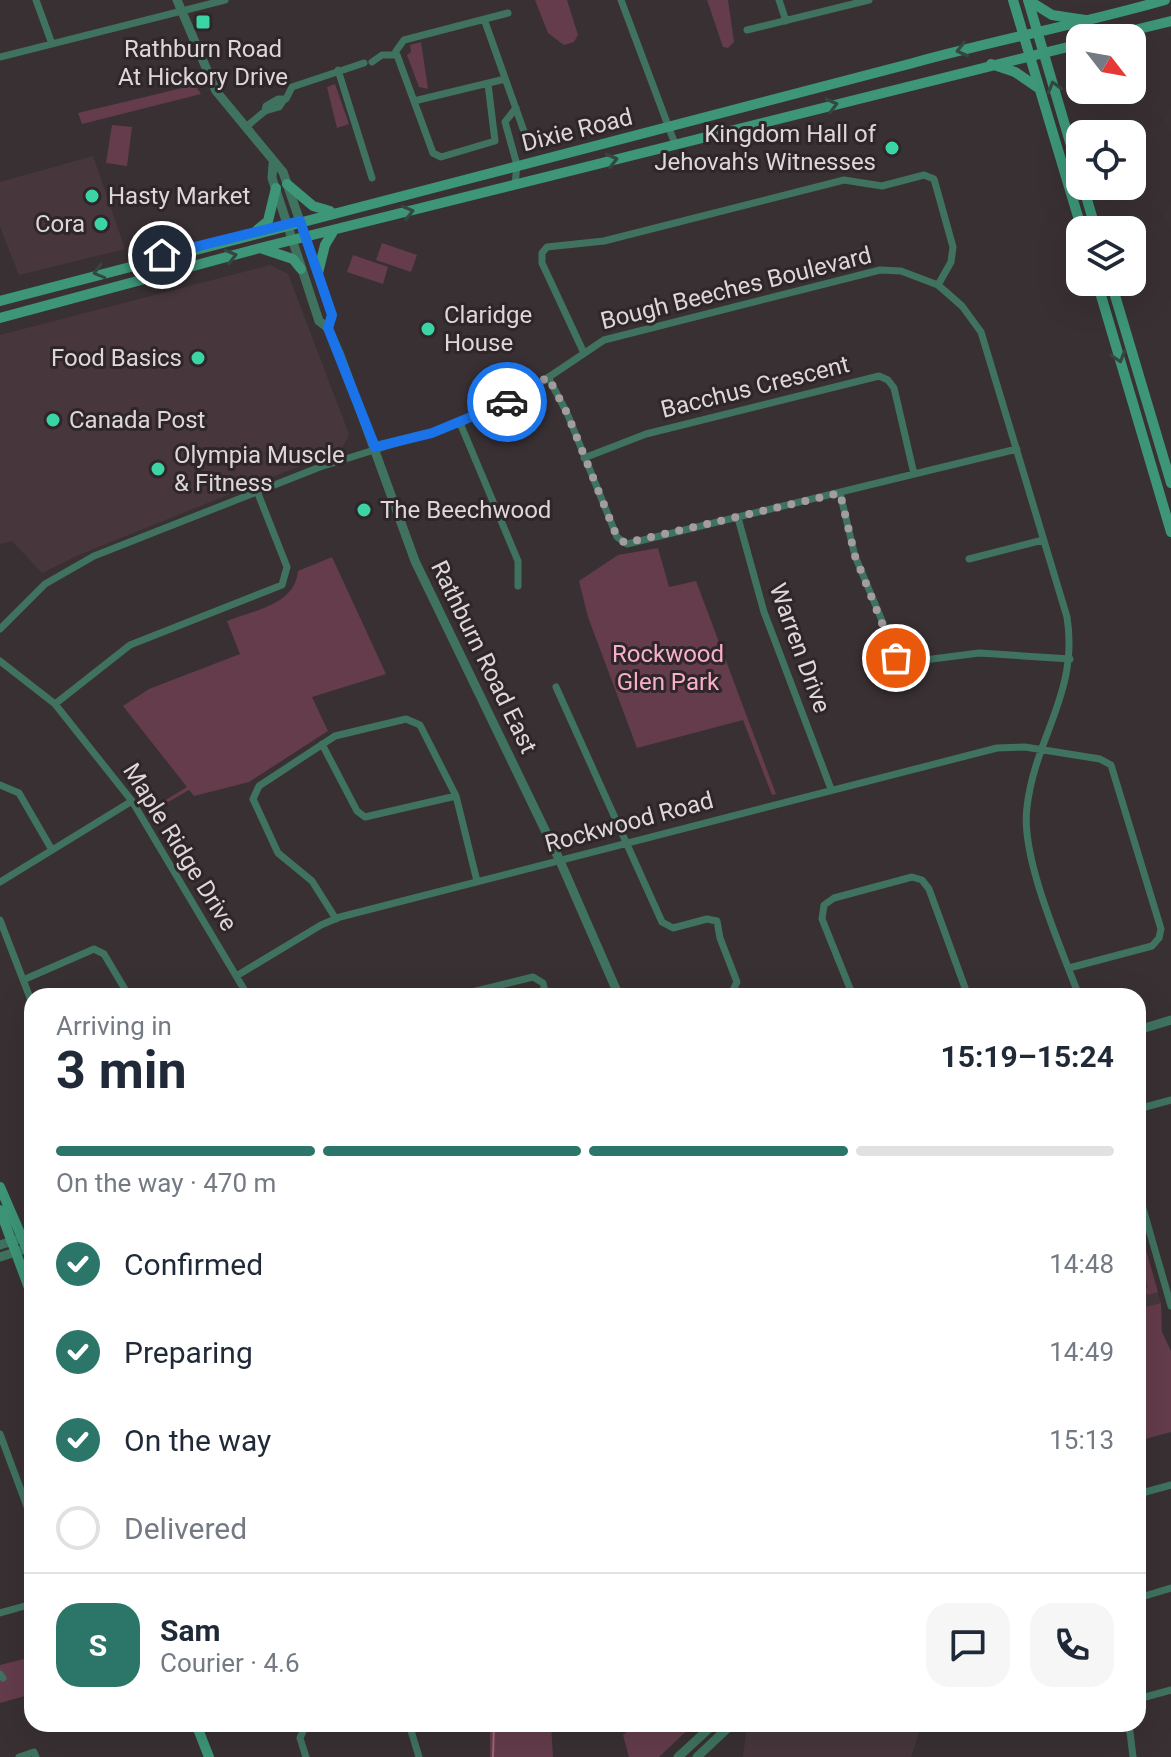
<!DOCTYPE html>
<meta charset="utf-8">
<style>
:root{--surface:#fff;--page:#f6f6f7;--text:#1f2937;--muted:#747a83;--line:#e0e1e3;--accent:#2b7668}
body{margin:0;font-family:Roboto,sans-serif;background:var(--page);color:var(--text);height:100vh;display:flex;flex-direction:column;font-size:30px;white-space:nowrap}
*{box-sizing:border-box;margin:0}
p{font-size:26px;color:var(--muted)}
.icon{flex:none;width:44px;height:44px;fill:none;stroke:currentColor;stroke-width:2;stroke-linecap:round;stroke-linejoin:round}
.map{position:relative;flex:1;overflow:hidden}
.drawer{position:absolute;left:24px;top:988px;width:1122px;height:744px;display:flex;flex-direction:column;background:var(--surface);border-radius:24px;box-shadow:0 8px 32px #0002}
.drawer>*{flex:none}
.needle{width:52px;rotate:121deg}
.buttons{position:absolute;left:1066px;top:24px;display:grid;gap:16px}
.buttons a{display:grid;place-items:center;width:80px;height:80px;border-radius:16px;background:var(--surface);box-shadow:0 8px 32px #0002;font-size:40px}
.pin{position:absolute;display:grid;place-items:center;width:68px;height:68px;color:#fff;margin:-34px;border:4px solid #fff;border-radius:50%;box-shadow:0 2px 8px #0007}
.courier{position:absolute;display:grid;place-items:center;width:80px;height:80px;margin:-40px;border:6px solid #1a73e8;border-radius:50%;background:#fff;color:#222;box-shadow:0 2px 10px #0007}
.head em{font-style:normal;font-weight:700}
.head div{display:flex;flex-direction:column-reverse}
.head{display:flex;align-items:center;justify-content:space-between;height:136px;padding:0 32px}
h1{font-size:52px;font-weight:700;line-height:60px}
.bar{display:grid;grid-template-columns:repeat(4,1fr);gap:12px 8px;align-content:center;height:96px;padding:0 32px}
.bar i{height:10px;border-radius:6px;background:var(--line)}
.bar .active{background:var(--accent)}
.bar p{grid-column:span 4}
.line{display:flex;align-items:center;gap:20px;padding:0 32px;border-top:2px solid var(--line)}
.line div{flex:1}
.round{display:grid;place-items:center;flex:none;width:84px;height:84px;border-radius:24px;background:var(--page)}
ol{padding:0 32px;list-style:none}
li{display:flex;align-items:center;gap:24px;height:88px}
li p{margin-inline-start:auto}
li .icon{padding:8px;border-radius:50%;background:var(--accent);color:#fff;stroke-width:4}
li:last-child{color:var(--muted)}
li i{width:44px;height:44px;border:4px solid var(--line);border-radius:50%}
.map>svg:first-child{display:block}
.built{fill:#47373d}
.green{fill:#643c4b}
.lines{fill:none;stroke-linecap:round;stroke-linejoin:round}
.stream{stroke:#a1657b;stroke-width:2}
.minor{stroke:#3f735f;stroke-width:7}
.tertiary{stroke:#3f735f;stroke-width:9}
.secondary{stroke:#3d9678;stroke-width:10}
.oneway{stroke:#334841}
.done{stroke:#a49d9f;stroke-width:8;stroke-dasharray:0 14.4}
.route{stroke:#1a73e8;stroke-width:10}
.poi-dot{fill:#3ad4a5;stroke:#2f2629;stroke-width:3}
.labels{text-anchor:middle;stroke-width:6;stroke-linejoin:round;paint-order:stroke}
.poi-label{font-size:24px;fill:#ddd7d9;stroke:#2f2629;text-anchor:start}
.street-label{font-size:24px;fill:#ddd7d9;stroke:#2f2629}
.park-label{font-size:24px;fill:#f8afca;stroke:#2f2629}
</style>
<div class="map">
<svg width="1171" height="1757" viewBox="0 0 1171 1757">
<rect width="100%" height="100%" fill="#393033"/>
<!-- built -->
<path class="built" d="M 93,156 L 125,249 L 19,275 L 0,227 L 0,182 Z
M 270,265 L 288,274 L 349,434 L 342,449 L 81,554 L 42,573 L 12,541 L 0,544 L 0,335 Z
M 1138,1227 L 1161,1303 L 1138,1309 Z
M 754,1724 L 922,1724 L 911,1757 L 743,1757 L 746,1732 Z"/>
<!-- green -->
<path class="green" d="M 535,0 L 567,0 L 578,35 L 574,42 L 564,45 L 548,33 Z
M 707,0 L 728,0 L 734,42 L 728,48 L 723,47 Z
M 421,42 L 428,89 L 419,87 L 407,55 L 411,52 L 410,45 Z
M 335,84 L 349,124 L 337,128 L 327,87 Z
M 195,85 L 201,94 L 82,124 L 78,113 Z
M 112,125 L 132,127 L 127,166 L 106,163 Z
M 382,243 L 417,255 L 411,272 L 376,260 Z
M 353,255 L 388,267 L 383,284 L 347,272 Z
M 658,548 L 669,587 L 696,581 L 776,794 L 772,795 L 743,720 L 637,748 L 588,617 L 579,581 L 618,555 Z
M 332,557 L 386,674 L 312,697 L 328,731 L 249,782 L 194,796 L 189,790 L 151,812 L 149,810 L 187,787 L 123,706 L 149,689 L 240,654 L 227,621 C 254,610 295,605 298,571 Z
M 1138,1236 L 1142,1236 L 1158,1292 L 1148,1295 L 1142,1289 L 1148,1287 L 1138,1251 Z
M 1161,1303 L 1162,1332 L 1171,1351 L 1171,1432 L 1138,1441 L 1138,1309 Z
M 32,1657 L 32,1694 L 0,1703 L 0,1665 Z
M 459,1724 L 551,1724 L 553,1757 L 490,1757 L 490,1730 L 457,1732 Z
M 635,1724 L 694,1724 L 659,1757 L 629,1757 L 623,1735 Z"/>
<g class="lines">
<!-- stream -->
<path class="stream" d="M 493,1757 L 494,1724"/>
<!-- minor -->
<path class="minor" d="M 36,0 L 52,44
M 621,0 L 675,144
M 779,0 L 786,21
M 484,19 L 526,137
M 747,30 L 869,0
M 396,51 L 404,40 L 508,13
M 0,57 L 225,0
M 372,62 L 382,55 L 397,55 L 433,153 L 441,157 L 495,141 L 488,84
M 338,70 L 372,178
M 414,101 L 505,79
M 265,111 L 279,107 L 283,101
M 246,127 L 265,111 L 266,106 L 278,99 L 286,99 L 292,87 L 364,63
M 515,184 L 517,165 L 505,122 L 516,108
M 583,351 L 542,263 L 542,253 L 547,247 L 604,241 L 844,180 L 882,186 L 924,175 L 934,179 L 953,247 L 951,262 L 938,285
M 548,377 L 567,413 L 617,537 L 627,544 L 1017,449
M 460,423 L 518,561 L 518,586
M 584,458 L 646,434 L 879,376 L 888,380 L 894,388 L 914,474
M 840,493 L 855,556 L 898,659 L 909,662 L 979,653 L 1070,659
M 738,518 L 764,612 L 831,789
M 969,559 L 1043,540
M 0,629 L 45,584 L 94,556 L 320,467 L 460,423 L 531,389 L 604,340 L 880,270 L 901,271 L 938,285 L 962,306 L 981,332 L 1067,617 C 1079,693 1035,737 1027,807 C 1020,857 1061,947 1079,996
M 0,661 L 55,704 L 132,801 L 248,996
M 556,687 L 662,922 L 673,928 L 707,919 L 717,921 L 720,938 L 737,982 L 730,996
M 55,704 L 130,645 L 282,585 L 287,567 L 257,491
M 322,744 L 357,811 L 365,817 L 456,796
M 0,785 L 19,793 L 52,850
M 0,882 L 132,801
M 336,919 L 312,881 L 278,853 L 253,799 L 259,786 L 335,736 L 406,719 L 420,725 L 456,796 L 477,881
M 0,920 L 32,1003
M 238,975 L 321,925 L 340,917 L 997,748 L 1025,747 L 1100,759 L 1111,765 L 1161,929 L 1159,938 L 1152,946 L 1069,968
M 23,980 L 94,949 L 104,954 L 129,996
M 456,996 L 533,977 L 543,983 L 546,996
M 853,996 L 822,919 L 824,905 L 834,898 L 912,877 L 922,880 L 929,889 L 968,996
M 1138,1109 L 1171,1100
M 1138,1191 L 1171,1306
M 0,1434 L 32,1520
M 1138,1494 L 1171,1485
M 1138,1598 L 1171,1588
M 0,1613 L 32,1604
M 0,1674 L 3,1678
M 1138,1699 L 1171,1690
M 306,1724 L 300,1738 L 306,1757
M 409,1724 L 419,1757
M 1129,1724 L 1133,1757
M 19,1757 L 34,1752 L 36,1757"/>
<!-- tertiary -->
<path class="tertiary" d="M 177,0 L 216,91 L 283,172 L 332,315 L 328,328
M 273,164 L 272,178 L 319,321 L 328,328 L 340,355 L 415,561 L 560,861 L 619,996
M 1138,1030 L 1171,1020
M 0,1245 L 32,1235
M 0,1257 L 32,1247
M 678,1757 L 714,1724
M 697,1757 L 732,1724"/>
<!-- secondary -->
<path class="secondary" d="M 1013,0 L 1082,230
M 1028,0 L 1080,176
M 1028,0 L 1052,15 L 1085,20
M 1102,38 L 1171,21
M 991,64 L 1015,72 L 1037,87
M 287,184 L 313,206 L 330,211
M 1083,186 L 1096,230
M 257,230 L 268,221 L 276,188
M 260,248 L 293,259 L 301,269
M 318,273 L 325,245 L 334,230
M 1097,282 L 1171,532
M 1111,282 L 1171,483
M 0,301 C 304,219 609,145 913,63 C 996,40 1081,24 1165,0
M 0,318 L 260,248 L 1080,44
M 0,1187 L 32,1261
M 0,1210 L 32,1296
M 196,1724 L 209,1757"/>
</g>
<!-- one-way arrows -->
<defs><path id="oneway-chevron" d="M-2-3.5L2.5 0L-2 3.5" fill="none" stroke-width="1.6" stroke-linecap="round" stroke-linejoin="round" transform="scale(2)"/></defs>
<g class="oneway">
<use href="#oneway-chevron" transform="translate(962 50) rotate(166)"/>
<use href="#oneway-chevron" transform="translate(1054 87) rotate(-106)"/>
<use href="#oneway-chevron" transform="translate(832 105) rotate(-15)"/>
<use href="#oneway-chevron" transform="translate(612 160) rotate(-14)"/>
<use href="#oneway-chevron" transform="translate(408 212) rotate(-14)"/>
<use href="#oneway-chevron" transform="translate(231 256) rotate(-14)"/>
<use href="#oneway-chevron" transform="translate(99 272) rotate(164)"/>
<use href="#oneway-chevron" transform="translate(1119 357) rotate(73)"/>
</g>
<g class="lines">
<!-- done -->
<path class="done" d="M 507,402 L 548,377 L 567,413 L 617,537 L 625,543 L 840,493 L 855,556 L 896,658"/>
<!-- route -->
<path class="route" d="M 162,255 L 300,221 L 332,315 L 328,328 L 375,447 L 432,433 L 507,402"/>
</g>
<!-- markers -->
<g class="poi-dot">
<rect x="195" y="14" width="16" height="16" rx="4"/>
<circle cx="892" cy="148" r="8"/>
<circle cx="92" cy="196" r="8"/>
<circle cx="101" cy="224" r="8"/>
<circle cx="428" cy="329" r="8"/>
<circle cx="198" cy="358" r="8"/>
<circle cx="53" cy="420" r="8"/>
<circle cx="158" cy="469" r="8"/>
<circle cx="364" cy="510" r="8"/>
</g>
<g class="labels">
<!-- poi labels -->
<g class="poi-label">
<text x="203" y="57" text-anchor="middle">Rathburn Road<tspan x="203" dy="28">At Hickory Drive</tspan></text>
<text x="876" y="142" text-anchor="end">Kingdom Hall of<tspan x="876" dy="28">Jehovah's Witnesses</tspan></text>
<text x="108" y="204">Hasty Market</text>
<text x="85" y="232" text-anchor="end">Cora</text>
<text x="444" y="323">Claridge<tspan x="444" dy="28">House</tspan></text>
<text x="182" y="366" text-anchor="end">Food Basics</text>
<text x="69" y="428">Canada Post</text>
<text x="174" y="463">Olympia Muscle<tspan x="174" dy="28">&amp; Fitness</tspan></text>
<text x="380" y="518">The Beechwood</text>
</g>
<!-- street labels -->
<g class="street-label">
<text transform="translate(577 130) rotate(-14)" y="8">Dixie Road</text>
<text transform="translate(736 288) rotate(-14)" y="8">Bough Beeches Boulevard</text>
<text transform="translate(755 387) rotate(-14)" y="8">Bacchus Crescent</text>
<text transform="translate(800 648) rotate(70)" y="8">Warren Drive</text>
<text transform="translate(484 657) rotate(64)" y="8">Rathburn Road East</text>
<text transform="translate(629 822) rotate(-15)" y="8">Rockwood Road</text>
<text transform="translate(180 847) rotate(58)" y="8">Maple Ridge Drive</text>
</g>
<!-- park labels -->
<g class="park-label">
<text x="668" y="662">Rockwood<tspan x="668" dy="28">Glen Park</tspan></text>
</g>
</g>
</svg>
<div class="buttons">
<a><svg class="needle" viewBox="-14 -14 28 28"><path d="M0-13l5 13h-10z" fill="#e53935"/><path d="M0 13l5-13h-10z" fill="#747a83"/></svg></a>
<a><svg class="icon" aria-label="locate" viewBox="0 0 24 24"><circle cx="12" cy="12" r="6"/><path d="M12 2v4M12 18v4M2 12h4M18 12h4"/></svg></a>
<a><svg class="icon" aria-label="layers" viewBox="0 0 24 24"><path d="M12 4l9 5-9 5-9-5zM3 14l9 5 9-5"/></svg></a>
</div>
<div class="pin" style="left:896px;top:658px;background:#ea580c"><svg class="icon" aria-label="bag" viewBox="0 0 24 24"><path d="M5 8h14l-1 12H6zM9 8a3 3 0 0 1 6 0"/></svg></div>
<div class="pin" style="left:162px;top:255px;background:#1f2937"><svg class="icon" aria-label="home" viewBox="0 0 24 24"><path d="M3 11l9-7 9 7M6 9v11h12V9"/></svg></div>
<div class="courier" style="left:507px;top:402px"><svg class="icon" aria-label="car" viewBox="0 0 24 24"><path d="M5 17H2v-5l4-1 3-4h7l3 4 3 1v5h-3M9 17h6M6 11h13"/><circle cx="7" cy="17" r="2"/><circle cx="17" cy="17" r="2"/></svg></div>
<section class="drawer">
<div class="head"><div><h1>3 min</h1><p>Arriving in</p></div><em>15:19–15:24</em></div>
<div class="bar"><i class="active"></i><i class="active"></i><i class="active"></i><i></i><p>On the way · 470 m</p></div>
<ol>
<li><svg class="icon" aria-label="check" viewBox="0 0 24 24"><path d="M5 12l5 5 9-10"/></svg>Confirmed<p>14:48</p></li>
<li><svg class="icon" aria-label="check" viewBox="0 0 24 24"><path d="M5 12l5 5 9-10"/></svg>Preparing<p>14:49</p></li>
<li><svg class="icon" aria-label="check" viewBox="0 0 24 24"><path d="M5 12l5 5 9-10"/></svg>On the way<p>15:13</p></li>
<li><i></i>Delivered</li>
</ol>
<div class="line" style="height:144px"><b class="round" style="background:var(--accent);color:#fff">S</b><div><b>Sam</b><p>Courier · 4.6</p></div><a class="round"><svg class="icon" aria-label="chat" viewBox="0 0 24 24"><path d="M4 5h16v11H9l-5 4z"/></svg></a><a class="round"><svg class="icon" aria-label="phone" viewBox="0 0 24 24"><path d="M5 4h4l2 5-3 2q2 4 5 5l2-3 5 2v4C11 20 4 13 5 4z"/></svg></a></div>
</section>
</div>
